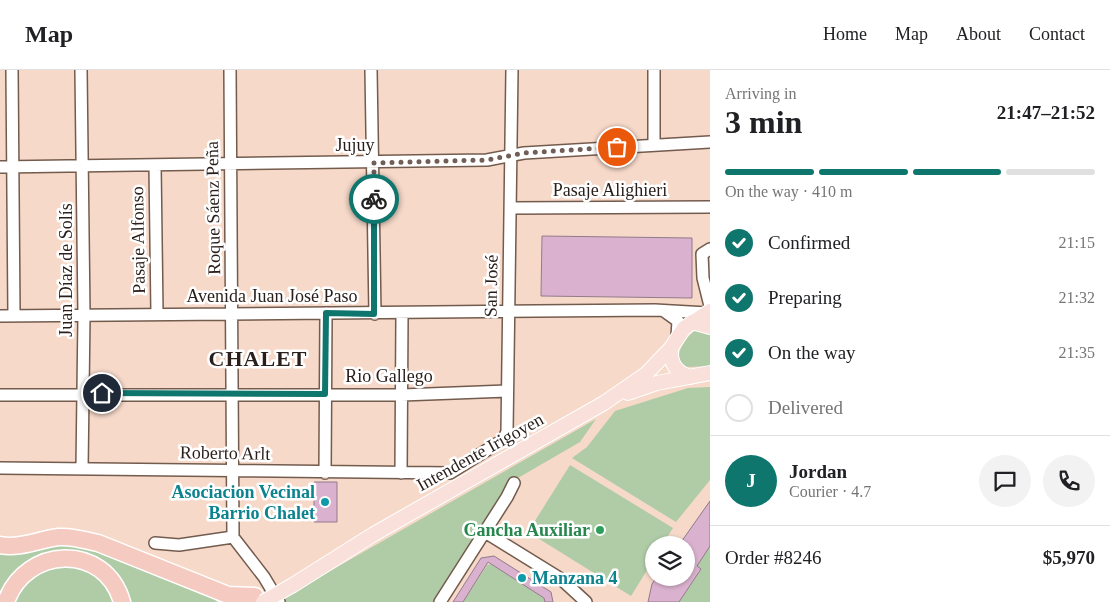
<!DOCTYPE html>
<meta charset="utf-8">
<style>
:root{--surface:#fff;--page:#f2f2f2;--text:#202124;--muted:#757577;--line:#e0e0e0;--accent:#0f766e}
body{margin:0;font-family:"Times New Roman",serif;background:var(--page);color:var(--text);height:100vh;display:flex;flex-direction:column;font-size:19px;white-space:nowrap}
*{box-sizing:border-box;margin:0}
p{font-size:16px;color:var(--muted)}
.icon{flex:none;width:28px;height:28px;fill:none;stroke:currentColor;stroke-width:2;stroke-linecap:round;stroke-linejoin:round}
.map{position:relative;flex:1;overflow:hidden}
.sheet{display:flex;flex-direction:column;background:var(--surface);width:400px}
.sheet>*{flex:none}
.buttons{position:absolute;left:645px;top:466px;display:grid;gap:10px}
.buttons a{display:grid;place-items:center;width:50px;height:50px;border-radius:50%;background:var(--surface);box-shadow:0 1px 4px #0004;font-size:25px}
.pin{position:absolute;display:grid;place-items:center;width:42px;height:42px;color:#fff;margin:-21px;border:2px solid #fff;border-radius:50%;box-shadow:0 1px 5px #0007}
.courier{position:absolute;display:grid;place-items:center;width:50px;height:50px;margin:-25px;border:4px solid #0f766e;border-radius:50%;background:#fff;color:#222;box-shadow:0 1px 6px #0007}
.overview em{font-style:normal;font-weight:800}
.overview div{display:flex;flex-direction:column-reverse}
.overview{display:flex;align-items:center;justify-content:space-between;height:85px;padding:0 15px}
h1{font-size:32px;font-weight:800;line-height:38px}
.bar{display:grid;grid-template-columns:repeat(4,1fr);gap:8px 5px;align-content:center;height:60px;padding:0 15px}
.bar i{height:6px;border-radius:4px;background:var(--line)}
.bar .on{background:var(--accent)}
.bar p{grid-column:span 4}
.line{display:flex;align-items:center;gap:12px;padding:0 15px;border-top:1px solid var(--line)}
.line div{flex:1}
.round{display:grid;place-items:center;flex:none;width:52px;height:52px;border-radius:26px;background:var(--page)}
ol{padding:0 15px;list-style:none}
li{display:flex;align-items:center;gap:15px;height:55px}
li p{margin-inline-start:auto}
li .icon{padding:5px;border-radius:50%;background:var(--accent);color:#fff;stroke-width:4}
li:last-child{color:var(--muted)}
li i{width:28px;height:28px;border:2px solid var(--line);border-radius:50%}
header{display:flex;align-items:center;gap:30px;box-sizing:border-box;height:70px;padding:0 25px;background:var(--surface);border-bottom:1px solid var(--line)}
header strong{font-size:24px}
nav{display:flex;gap:28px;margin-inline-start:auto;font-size:18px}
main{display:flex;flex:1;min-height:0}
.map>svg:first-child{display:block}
.green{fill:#afcca7}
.building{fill:#dab1ce;stroke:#937b8b}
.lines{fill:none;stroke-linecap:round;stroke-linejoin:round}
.minor-casing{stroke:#735b4d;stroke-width:14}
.major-casing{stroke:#fff;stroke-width:16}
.highway-casing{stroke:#fff;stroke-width:19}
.minor{stroke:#fff;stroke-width:11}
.major{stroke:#f9e0da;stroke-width:14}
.highway{stroke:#f5cbc1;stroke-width:16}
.major-bridge-casing{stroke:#fff;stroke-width:16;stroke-linecap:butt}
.major-bridge{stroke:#f9e0da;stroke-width:14}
.done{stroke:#715f57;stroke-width:5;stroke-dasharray:0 9}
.route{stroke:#0f766e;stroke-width:6}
.culture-dot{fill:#0f9aa8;stroke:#fff;stroke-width:2}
.leisure-dot{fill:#2e9e5b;stroke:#fff;stroke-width:2}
.labels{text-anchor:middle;stroke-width:5;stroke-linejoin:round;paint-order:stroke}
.street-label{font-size:18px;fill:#291e19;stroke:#fff}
.culture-label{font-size:18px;font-weight:bold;fill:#0d838f;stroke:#fff;text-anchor:end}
.leisure-label{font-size:18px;font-weight:bold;fill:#27864d;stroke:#fff;text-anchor:end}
.district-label{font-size:22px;font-weight:bold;letter-spacing:1px;fill:#291e19;stroke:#fff}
</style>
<header>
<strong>Map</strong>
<nav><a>Home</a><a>Map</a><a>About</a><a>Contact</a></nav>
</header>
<main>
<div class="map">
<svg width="710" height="532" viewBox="0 0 710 532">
<rect width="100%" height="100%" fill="#f6d9c9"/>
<!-- green -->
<path class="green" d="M 710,251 L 710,296 L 687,297 L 679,292 C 677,273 694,259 710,251 Z
M 710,317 L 710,410 L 676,452 L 572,388 L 587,377 L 615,341 L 688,318 Z
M 596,349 L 580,372 L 511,412 L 434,532 L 276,532 Z
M 570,395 L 673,458 L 662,475 L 654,475 L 654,489 L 631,526 L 528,462 Z
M 710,431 L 710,532 L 649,532 L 652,514 L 656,508 L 686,508 L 686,475 L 679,475 Z
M 65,473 L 86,475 L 210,523 L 217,532 L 130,532 C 127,510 103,486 81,482 C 50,477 10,496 0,527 L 0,482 Z
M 66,494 C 98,498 101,505 116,532 L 13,532 C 27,505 35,498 66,494 Z
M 491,494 L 544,528 L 545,532 L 463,532 L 487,495 Z"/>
<!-- building -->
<path class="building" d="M 542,166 L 692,168 L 692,228 L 541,226 Z
M 314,412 L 337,412 L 337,452 L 314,452 Z
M 710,431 L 710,476 L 697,496 L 701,499 L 679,532 L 648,532 L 652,514 L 656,508 L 686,508 L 686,475 L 679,475 Z
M 494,486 L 551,522 L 553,532 L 545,532 L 544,528 L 488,492 L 463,532 L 453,532 L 481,488 Z"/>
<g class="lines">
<defs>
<path id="minor" d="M 12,0 L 14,246
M 81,0 L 84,245 L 82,399
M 371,0 L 375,244
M 654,75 L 654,0
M 155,95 L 157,243
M 0,97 L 487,90 L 524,83 L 710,72
M 511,138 L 710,137
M 710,179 L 702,184 L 703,208 L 710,236
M 664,241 L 678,251 L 677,266
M 0,246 L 655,240 L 707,243
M 0,325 L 402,325 L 507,321
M 0,398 L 450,403 L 503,370 L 507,362 L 512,0
M 325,403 L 326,243
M 401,403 L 402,244
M 485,462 L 561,509 L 586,532
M 233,467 L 264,507 L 279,532
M 155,473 L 179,475 L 233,467 L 230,0
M 440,532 L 507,427 L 514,413"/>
<path id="major" d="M 692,252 L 710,257
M 690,307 C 675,302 670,293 671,278 L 684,258 L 710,241
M 628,323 L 657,313 L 710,303
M 293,515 L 374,464 L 604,333 L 646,304 L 671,278"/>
<path id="highway" d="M 0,475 C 20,479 40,469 59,467 C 72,466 85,470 98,473 L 228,525 L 255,526
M 6,532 C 25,476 105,472 122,532"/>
</defs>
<!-- minor casing -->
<use href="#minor" class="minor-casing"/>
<!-- major casing -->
<use href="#major" class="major-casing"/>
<!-- highway casing -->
<use href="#highway" class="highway-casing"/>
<!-- minor -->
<use href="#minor" class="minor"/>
<!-- major -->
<use href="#major" class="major"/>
<!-- highway -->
<use href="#highway" class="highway"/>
<defs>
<path id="major-bridge" d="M 263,532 L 293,515"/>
</defs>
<!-- major-bridge casing -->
<use href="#major-bridge" class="major-bridge-casing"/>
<!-- major-bridge -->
<use href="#major-bridge" class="major-bridge"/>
</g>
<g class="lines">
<!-- done -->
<path class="done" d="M 374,129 L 374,93 L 487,90 L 524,83 L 617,77"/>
<!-- route -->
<path class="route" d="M 102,323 L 325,324 L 326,243 L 374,244 L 374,129"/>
</g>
<!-- markers -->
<g class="culture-dot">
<circle cx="325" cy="432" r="5"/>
<circle cx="522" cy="508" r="5"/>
</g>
<circle class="leisure-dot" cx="600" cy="460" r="5"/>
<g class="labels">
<!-- street labels -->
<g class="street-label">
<text x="355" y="81">Jujuy</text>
<text x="610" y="126">Pasaje Alighieri</text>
<text transform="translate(213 138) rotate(-91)" y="6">Roque Sáenz Peña</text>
<text transform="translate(138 170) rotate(-91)" y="6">Pasaje Alfonso</text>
<text transform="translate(66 200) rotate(-90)" y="6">Juan Díaz de Solís</text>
<text transform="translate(491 216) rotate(-89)" y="6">San José</text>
<text x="272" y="232">Avenida Juan José Paso</text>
<text x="389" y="312">Rio Gallego</text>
<text transform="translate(480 382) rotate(-29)" y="6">Intendente Irigoyen</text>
<text transform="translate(225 383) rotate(1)" y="6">Roberto Arlt</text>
</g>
<!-- culture labels -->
<g class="culture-label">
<text x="315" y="428">Asociacion Vecinal<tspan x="315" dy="21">Barrio Chalet</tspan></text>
<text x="532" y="514" text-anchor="start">Manzana 4</text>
</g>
<!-- leisure labels -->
<g class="leisure-label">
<text x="590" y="466">Cancha Auxiliar</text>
</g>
<!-- district labels -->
<g class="district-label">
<text x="258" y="296">CHALET</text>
</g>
</g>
</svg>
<div class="buttons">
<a><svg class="icon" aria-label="layers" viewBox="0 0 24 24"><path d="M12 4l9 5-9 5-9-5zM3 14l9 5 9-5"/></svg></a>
</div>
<div class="pin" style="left:617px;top:77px;background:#ea580c"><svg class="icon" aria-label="bag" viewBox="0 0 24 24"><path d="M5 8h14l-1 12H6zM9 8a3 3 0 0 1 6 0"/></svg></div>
<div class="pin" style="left:102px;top:323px;background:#1f2937"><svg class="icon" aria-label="home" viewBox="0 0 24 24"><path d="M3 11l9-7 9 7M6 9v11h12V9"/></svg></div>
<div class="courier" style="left:374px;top:129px"><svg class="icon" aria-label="bike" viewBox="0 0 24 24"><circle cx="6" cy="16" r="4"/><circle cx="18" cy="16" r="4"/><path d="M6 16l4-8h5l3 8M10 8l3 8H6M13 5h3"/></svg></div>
</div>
<section class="sheet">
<div class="overview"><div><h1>3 min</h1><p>Arriving in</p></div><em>21:47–21:52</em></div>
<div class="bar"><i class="on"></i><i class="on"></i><i class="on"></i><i></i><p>On the way · 410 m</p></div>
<ol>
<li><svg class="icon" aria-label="check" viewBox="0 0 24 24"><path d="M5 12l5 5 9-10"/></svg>Confirmed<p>21:15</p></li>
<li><svg class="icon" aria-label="check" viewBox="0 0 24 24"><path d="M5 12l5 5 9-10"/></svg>Preparing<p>21:32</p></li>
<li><svg class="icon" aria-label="check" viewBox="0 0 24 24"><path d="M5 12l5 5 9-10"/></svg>On the way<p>21:35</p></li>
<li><i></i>Delivered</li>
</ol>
<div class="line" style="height:90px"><b class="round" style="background:var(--accent);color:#fff">J</b><div><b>Jordan</b><p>Courier · 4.7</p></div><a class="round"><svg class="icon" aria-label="chat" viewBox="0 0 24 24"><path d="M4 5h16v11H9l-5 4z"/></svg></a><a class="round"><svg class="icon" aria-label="phone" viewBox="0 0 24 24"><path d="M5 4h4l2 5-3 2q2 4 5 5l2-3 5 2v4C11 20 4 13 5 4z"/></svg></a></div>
<div class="line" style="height:65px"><div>Order #8246</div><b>$5,970</b></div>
</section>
</main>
